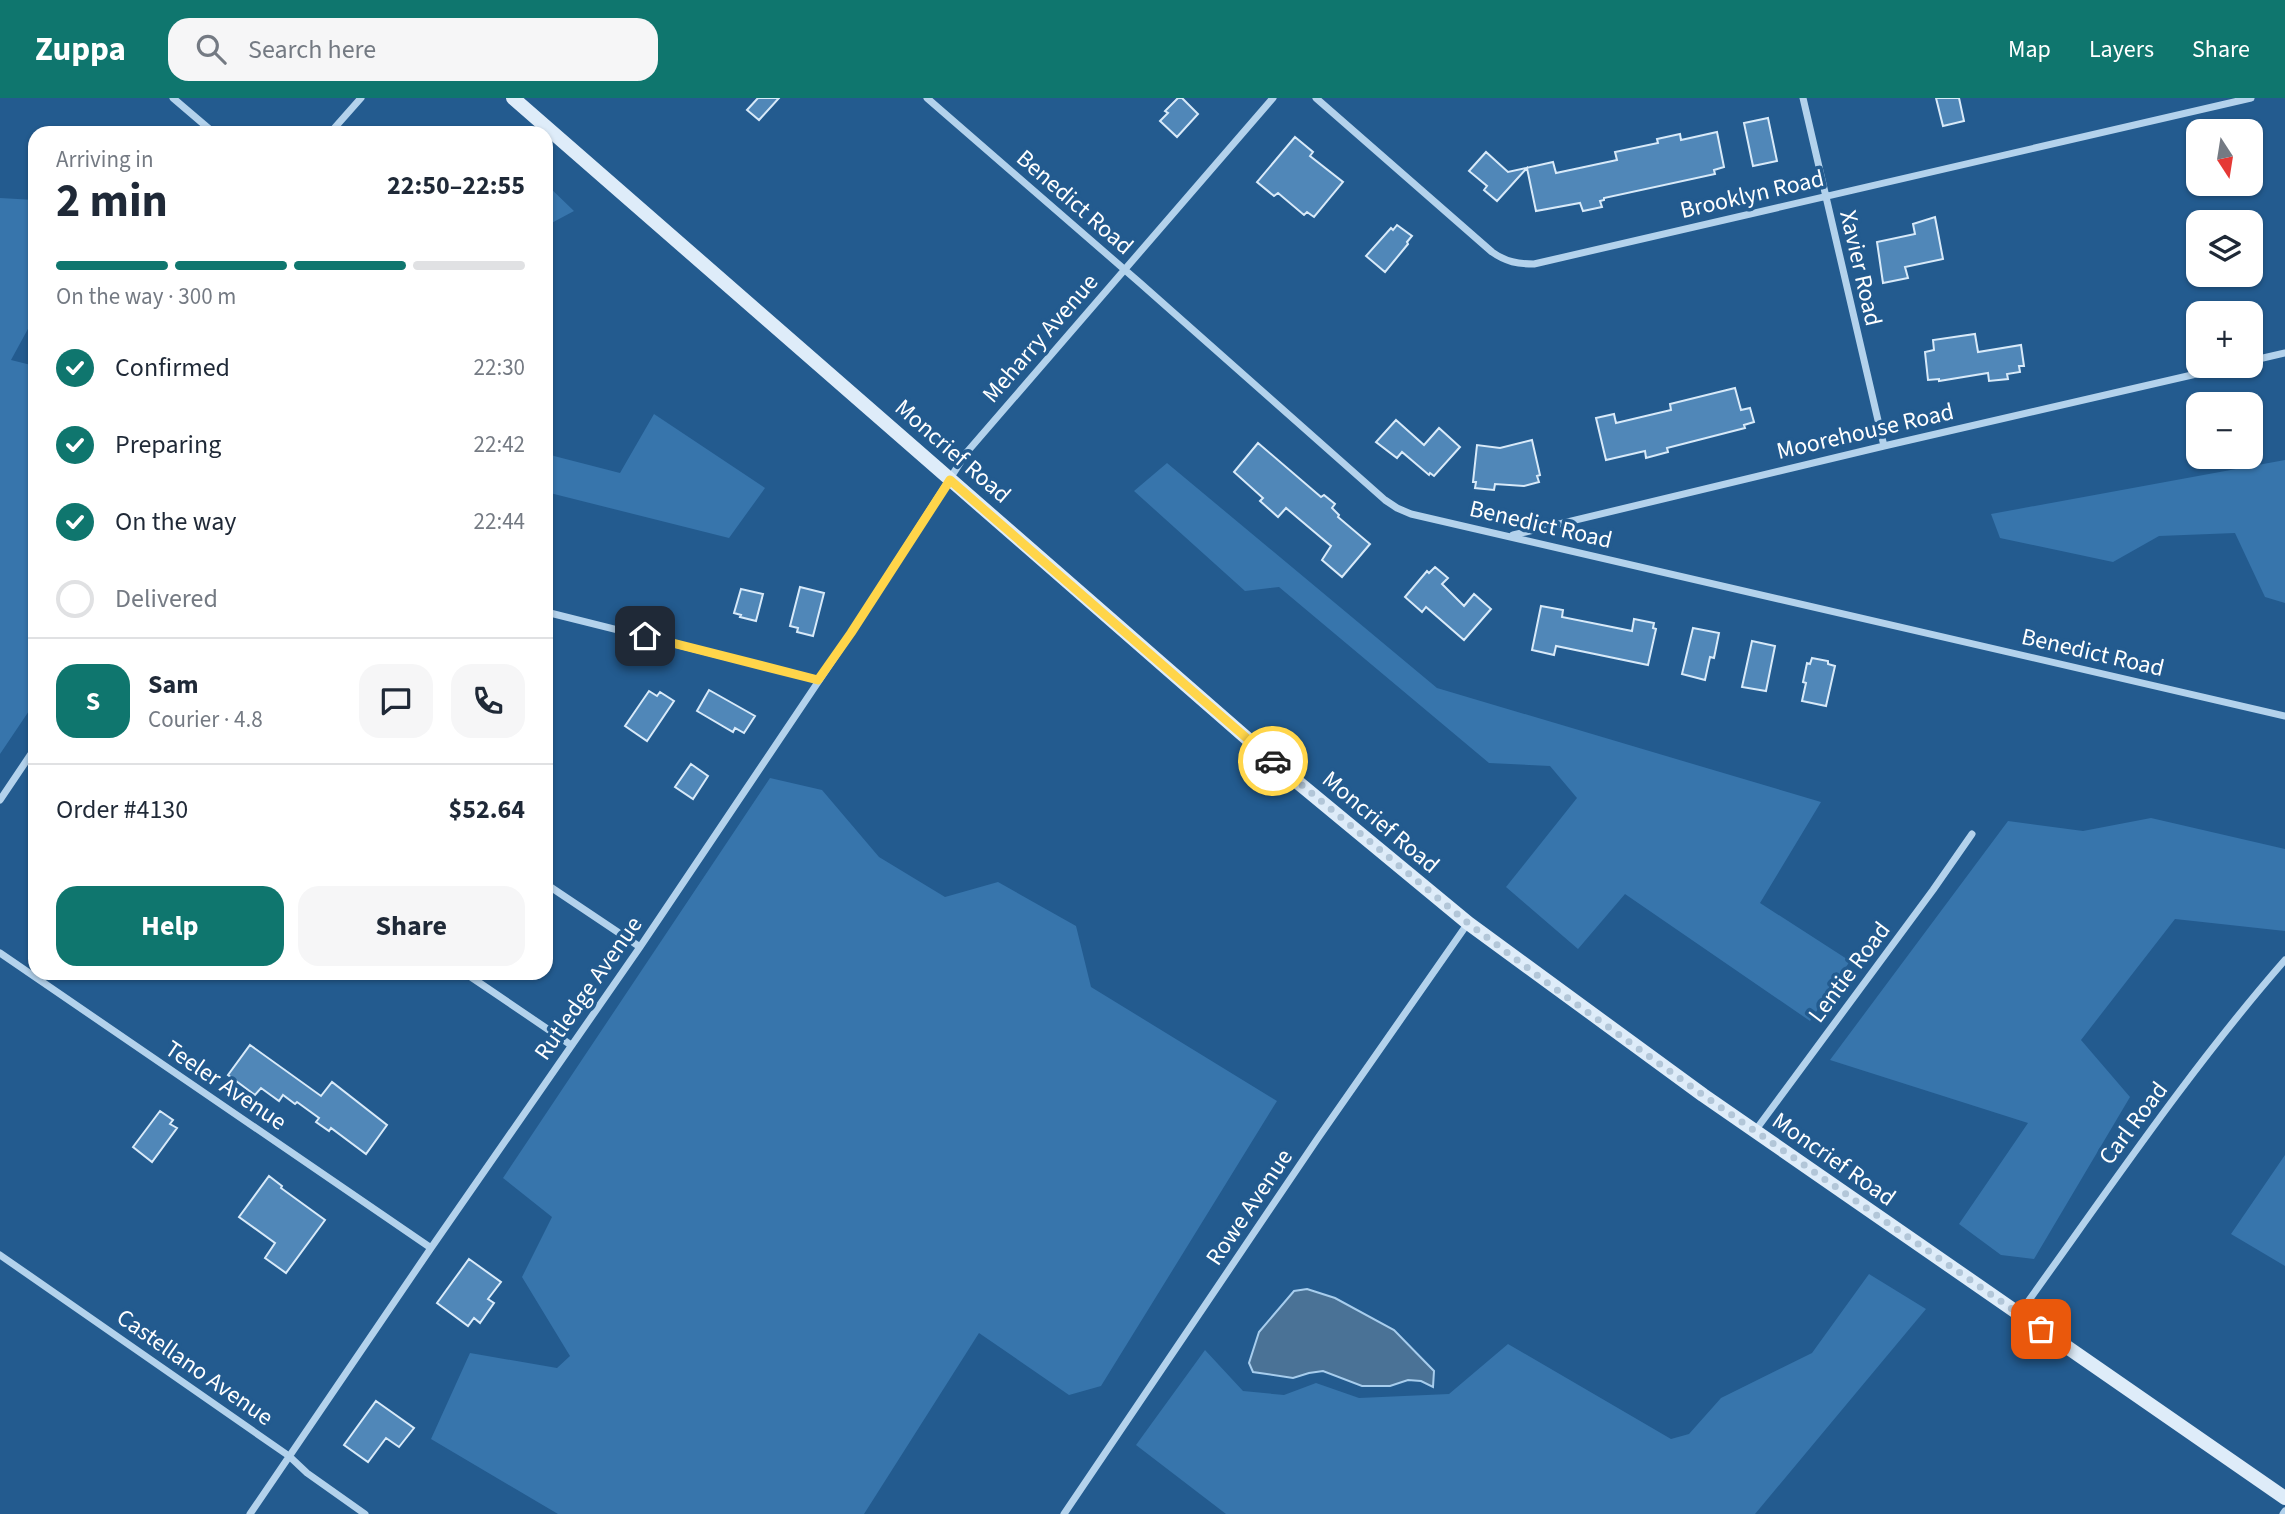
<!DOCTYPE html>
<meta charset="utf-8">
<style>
:root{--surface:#fff;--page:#f6f6f7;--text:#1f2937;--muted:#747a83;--line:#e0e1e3;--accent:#0f766e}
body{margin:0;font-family:"Source Sans 3",sans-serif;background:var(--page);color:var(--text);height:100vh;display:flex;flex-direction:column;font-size:26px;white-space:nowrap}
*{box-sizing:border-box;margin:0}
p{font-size:23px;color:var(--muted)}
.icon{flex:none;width:38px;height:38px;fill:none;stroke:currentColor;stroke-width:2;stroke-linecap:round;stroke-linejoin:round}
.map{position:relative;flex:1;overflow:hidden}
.drawer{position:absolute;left:28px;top:28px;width:525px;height:854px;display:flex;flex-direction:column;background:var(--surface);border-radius:21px;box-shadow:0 2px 5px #0004}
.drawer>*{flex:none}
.needle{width:46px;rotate:168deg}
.tools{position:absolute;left:2186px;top:21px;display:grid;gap:14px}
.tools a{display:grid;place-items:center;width:77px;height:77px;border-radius:14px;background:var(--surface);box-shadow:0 2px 5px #0004;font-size:35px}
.pin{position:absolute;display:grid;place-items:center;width:60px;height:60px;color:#fff;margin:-30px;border-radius:14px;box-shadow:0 4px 10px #0006}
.courier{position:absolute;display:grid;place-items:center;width:70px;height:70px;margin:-35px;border:5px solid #ffd54a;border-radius:50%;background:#fff;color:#222;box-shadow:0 2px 9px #0007}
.headline em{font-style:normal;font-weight:700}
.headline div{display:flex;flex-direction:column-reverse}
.headline{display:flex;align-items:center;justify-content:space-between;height:119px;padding:0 28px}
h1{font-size:46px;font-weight:700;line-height:52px}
.bar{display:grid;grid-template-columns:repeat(4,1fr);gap:10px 7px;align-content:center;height:84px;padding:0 28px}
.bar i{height:9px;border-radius:5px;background:var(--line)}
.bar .selected{background:var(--accent)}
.bar p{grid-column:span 4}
.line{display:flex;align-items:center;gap:18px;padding:0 28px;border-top:2px solid var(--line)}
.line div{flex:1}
.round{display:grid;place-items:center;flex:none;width:74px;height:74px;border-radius:21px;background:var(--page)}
ol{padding:0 28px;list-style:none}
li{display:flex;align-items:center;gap:21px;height:77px}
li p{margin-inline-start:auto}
li .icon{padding:7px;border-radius:50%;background:var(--accent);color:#fff;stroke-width:4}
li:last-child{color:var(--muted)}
li i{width:38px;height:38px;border:4px solid var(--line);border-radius:50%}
.cta{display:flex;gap:14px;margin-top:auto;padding:14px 28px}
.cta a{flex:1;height:80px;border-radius:21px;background:var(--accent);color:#fff;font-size:28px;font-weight:700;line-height:80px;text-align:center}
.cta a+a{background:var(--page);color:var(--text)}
header{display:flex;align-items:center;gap:42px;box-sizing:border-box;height:98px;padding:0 35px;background:var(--accent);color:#fff}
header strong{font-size:33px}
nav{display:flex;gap:38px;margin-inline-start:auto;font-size:24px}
.search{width:490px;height:63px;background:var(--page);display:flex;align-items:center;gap:18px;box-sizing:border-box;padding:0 24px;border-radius:21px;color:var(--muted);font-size:26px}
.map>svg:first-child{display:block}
.green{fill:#3775ac}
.water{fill:#4a7296;stroke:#a7cded;stroke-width:2}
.building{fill:#5087b8;stroke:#d8eaf9;stroke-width:2}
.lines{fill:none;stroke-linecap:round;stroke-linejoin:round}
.street{stroke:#b3d2ec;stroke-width:7}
.secondary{stroke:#deecf9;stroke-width:14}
.done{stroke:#b2c6d8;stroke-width:7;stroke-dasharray:0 12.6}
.route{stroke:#ffd54a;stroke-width:9}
.labels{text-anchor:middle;stroke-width:7;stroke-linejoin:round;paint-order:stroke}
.street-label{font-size:24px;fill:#fff;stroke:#235b8f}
</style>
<header>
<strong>Zuppa</strong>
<div class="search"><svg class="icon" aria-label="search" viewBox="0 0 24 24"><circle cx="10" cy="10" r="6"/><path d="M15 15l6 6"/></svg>Search here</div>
<nav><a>Map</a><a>Layers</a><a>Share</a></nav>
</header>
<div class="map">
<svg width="2285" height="1416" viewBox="0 0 2285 1416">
<rect width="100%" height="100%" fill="#235b8f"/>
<!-- green -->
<path class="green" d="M 546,86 L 574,113 L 546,128 Z
M 0,100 L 35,102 L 35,218 L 11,262 L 35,268 L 35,604 L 0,656 Z
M 654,316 L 765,390 L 729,440 L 546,394 L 546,353 L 554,358 L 620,375 Z
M 2285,362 L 2285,505 L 2265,499 L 2235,435 L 2159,438 L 2113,464 L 2000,440 L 1991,416 Z
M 1167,365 L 1437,590 L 1821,704 L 1760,805 L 1850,863 L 1810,923 L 1625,796 L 1578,851 L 1506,789 L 1577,700 L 1550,668 L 1489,665 L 1279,489 L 1245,493 L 1134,393 Z
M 770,680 L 822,692 L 879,759 L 945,799 L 998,784 L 1076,828 L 1091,889 L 1277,1003 L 1101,1288 L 1069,1297 L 979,1235 L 864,1416 L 558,1416 L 431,1341 L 470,1255 L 557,1270 L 570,1258 L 522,1179 L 552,1119 L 503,1080 Z
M 2151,720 L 2285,751 L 2285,833 L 2175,821 L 2081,942 L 2130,999 L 2034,1161 L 2001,1157 L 1959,1126 L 2028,1025 L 1830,962 L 2008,723 L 2083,733 Z
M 2285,1057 L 2285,1168 L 2231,1136 Z
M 1869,1176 L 1926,1211 L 1755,1416 L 1226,1416 L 1136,1347 L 1205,1252 L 1243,1293 L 1284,1297 L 1316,1285 L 1359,1300 L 1449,1296 L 1508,1246 L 1671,1341 L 1689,1336 L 1721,1300 L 1812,1255 Z"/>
<!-- water -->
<path class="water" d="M 1307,1191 L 1335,1200 L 1394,1232 L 1434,1273 L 1433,1289 L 1421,1283 L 1408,1282 L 1390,1288 L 1362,1288 L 1323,1273 L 1309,1275 L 1293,1280 L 1253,1274 L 1249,1265 L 1259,1234 L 1294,1193 Z"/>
<!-- building -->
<path class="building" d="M 758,0 L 779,0 L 759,22 L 747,12 Z
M 1178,0 L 1182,0 L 1198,16 L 1177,39 L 1160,23 L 1168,15 L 1165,13 Z
M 1936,0 L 1959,0 L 1964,23 L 1943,28 Z
M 1768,20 L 1777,63 L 1753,68 L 1744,25 Z
M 1717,34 L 1724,69 L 1714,72 L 1715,76 L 1604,100 L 1604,102 L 1600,103 L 1602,109 L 1583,113 L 1580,105 L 1536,113 L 1527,70 L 1497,103 L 1484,92 L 1487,88 L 1469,73 L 1486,54 L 1508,74 L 1553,64 L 1556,75 L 1617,62 L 1615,54 L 1658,45 L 1657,41 L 1680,36 L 1681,42 Z
M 1295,39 L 1313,54 L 1310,58 L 1343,84 L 1314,119 L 1307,114 L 1304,117 L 1278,95 L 1274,98 L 1257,84 Z
M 1935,119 L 1943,161 L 1905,169 L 1908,180 L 1883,185 L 1877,144 L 1915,136 L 1913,126 Z
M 1397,127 L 1412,138 L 1407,144 L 1408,146 L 1385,174 L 1366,158 L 1391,130 L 1393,132 Z
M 1975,236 L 1978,254 L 2021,247 L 2024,268 L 2019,268 L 2020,274 L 2007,276 L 2008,281 L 1989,283 L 1988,275 L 1939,283 L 1939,281 L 1928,282 L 1925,254 L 1934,252 L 1933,242 Z
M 1735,290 L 1741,312 L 1750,310 L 1754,324 L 1744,327 L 1745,330 L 1667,350 L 1668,354 L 1646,360 L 1645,353 L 1606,362 L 1596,320 L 1614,316 L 1616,325 L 1671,312 L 1670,306 Z
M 1396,322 L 1424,347 L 1439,330 L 1460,349 L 1434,378 L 1430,375 L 1429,377 L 1402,354 L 1397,360 L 1376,344 Z
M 1532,342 L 1540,377 L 1537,378 L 1539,384 L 1524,388 L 1495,386 L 1494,392 L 1475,390 L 1476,384 L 1473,384 L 1477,347 L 1500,350 Z
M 1258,345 L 1321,399 L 1324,397 L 1335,406 L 1332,410 L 1339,417 L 1338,419 L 1370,446 L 1342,479 L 1322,462 L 1331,448 L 1286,410 L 1278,419 L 1260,403 L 1263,400 L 1234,374 Z
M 1435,469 L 1448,480 L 1442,486 L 1464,508 L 1474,496 L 1491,511 L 1464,542 L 1426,509 L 1422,514 L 1405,499 L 1427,473 L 1429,475 Z
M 800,489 L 824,495 L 813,538 L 797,534 L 798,530 L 790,528 Z
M 741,491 L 763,496 L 756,523 L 740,519 L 741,517 L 734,515 Z
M 1541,508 L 1563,512 L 1562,519 L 1632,533 L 1634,521 L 1654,525 L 1653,530 L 1656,531 L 1648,567 L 1556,548 L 1554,557 L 1532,552 Z
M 1693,530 L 1719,535 L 1714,560 L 1710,559 L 1705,582 L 1682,576 Z
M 1752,543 L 1775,548 L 1766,593 L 1742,589 Z
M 1812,560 L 1828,563 L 1828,566 L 1835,568 L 1826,608 L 1802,603 L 1806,585 L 1803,584 L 1807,565 L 1810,566 Z
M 709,592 L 755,618 L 744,635 L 735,630 L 733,634 L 697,613 Z
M 649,593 L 657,598 L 660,594 L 674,603 L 647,643 L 625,628 Z
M 691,666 L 708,678 L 693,701 L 675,689 Z
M 250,947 L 321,998 L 332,984 L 387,1027 L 366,1056 L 331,1030 L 329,1033 L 316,1024 L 319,1020 L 297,1004 L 295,1006 L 283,997 L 279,1003 L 261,990 L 255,997 L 228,977 Z
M 160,1013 L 173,1022 L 170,1026 L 177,1030 L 152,1064 L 133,1049 Z
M 269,1078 L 282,1088 L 281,1090 L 325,1122 L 286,1175 L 265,1160 L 275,1145 L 239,1119 Z
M 469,1161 L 501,1184 L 488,1201 L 494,1205 L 480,1225 L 474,1220 L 468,1228 L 437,1205 Z
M 376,1303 L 414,1330 L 399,1349 L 386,1340 L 368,1364 L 344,1347 Z"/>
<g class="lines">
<!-- street -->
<path class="street" d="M 173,0 L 214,35
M 927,0 L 1140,185 L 1385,402 L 1397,410 L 1411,416 L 2285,618
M 1316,0 L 1492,154 C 1506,164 1518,166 1534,166 L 2251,0
M 1803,0 L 1884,348
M 330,35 L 361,0
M 2250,263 L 2285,255
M 1513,437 L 1884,348 L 2231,268
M 546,514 L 818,582
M 0,702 L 35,650
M 546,786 L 640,849
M 0,855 L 431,1150
M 465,875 L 571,947
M 1755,1033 L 1933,792 L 1972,736
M 0,1157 L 289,1358 L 307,1375 L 365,1416
M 2019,1216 C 2105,1097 2188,973 2285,862
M 250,1416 L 431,1150 L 640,849 L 851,535 L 967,354 L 1273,0
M 1064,1416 L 1318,1040 L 1468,825
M 2283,1416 L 2285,1413"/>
<!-- secondary -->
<path class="secondary" d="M 513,0 L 1289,677 L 1468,825 L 1703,997 L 2285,1400"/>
</g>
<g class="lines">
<!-- done -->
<path class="done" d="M 1273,663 L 1468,825 L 1561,895 L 1703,997 L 2041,1231"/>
<!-- route -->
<path class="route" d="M 645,538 L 818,582 L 851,535 L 950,382 L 1273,663"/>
</g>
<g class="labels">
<!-- street labels -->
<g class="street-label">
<text transform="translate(1752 96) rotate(-13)" y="8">Brooklyn Road</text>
<text transform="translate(1075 104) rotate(41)" y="8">Benedict Road</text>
<text transform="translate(1861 170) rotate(77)" y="8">Xavier Road</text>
<text transform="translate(1040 240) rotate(-49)" y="8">Meharry Avenue</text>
<text transform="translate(1865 333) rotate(-13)" y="8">Moorehouse Road</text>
<text transform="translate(953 353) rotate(41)" y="8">Moncrief Road</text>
<text transform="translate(1541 426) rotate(13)" y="8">Benedict Road</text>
<text transform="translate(2093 554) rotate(13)" y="8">Benedict Road</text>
<text transform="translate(1381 724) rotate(40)" y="8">Moncrief Road</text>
<text transform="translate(1849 874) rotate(-53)" y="8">Lentie Road</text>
<text transform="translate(588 890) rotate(-55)" y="8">Rutledge Avenue</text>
<text transform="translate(226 987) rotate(34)" y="8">Teeler Avenue</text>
<text transform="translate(2133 1025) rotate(-53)" y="8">Carl Road</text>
<text transform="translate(1834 1061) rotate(35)" y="8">Moncrief Road</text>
<text transform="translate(1249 1109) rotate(-56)" y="8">Rowe Avenue</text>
<text transform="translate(195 1269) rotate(35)" y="8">Castellano Avenue</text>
</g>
</g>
</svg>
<div class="tools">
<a><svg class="needle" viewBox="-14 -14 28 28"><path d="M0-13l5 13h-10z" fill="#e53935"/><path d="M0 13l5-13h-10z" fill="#747a83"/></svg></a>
<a><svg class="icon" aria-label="layers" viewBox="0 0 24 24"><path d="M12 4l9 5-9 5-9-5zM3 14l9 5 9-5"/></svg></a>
<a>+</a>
<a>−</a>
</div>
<div class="pin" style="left:2041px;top:1231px;background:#ea580c"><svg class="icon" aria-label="bag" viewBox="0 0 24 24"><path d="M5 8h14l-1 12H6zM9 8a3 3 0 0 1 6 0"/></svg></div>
<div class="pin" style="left:645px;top:538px;background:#1f2937"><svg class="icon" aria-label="home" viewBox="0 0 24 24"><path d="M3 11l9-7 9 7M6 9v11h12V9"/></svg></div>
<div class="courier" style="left:1273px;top:663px"><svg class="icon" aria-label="car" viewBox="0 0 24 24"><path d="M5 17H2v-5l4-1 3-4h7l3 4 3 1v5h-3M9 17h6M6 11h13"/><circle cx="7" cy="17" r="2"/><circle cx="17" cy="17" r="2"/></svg></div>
<section class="drawer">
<div class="headline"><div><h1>2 min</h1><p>Arriving in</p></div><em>22:50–22:55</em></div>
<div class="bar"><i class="selected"></i><i class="selected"></i><i class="selected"></i><i></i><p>On the way · 300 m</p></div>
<ol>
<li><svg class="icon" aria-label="check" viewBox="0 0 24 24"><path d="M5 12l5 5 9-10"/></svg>Confirmed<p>22:30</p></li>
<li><svg class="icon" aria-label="check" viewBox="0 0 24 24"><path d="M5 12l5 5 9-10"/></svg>Preparing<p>22:42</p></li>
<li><svg class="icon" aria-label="check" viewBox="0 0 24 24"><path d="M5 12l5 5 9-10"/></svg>On the way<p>22:44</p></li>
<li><i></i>Delivered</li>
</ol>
<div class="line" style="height:126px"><b class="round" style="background:var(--accent);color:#fff">S</b><div><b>Sam</b><p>Courier · 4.8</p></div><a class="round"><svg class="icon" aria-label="chat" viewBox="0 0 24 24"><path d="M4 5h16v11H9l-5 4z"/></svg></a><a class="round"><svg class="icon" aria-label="phone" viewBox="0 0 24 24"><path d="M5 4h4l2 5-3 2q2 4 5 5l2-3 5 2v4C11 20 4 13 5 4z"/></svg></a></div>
<div class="line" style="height:91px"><div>Order #4130</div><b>$52.64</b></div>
<div class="cta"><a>Help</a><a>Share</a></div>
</section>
</div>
